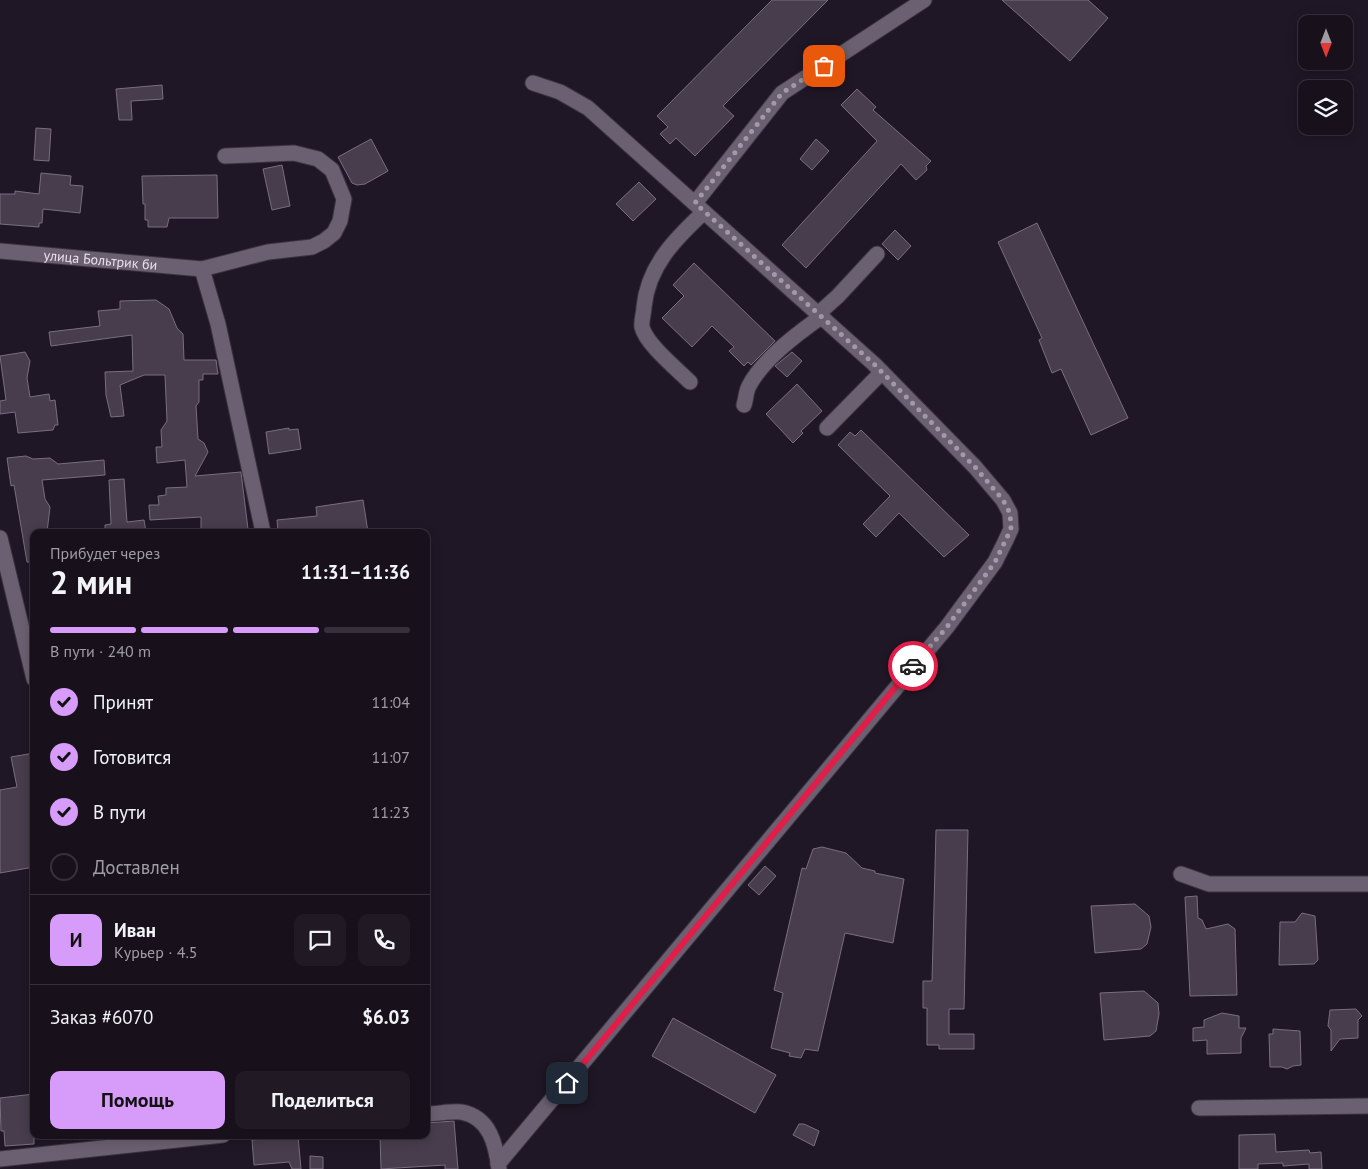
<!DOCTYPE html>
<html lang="ru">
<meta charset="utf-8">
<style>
:root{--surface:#18111c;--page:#211a25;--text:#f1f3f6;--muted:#9f9da3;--line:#36313b;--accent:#d79bf9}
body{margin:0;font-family:"PT Sans",sans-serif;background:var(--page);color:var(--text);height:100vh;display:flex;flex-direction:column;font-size:19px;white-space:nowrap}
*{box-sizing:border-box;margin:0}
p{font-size:16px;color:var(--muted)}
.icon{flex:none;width:28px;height:28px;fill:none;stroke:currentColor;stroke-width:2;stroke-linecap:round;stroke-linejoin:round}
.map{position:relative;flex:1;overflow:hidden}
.drawer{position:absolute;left:30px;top:529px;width:400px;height:610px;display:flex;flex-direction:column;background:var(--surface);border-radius:10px;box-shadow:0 2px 12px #0003,0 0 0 1px var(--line)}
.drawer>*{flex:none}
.needle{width:32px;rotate:180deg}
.tools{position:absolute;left:1298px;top:15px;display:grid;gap:10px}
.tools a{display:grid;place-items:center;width:55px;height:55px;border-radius:10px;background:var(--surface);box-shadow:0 2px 12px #0003,0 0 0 1px var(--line);font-size:25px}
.pin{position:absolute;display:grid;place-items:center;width:42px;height:42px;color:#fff;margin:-21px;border-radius:10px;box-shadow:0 2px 8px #0006}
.courier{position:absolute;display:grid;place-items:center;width:50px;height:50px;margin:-25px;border:4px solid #e11d48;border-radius:50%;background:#fff;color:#222;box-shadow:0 1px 6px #0007}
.summary em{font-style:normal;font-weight:700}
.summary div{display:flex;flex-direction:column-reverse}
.summary{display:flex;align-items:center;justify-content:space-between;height:85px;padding:0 20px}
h1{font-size:32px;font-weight:700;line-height:38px}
.bar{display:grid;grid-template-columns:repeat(4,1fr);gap:8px 5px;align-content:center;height:60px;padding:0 20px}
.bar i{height:6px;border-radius:4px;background:var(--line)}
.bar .active{background:var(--accent)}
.bar p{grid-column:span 4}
.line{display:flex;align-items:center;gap:12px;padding:0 20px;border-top:1px solid var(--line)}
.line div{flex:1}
.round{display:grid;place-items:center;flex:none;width:52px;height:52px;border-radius:10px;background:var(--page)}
ol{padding:0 20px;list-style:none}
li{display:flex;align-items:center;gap:15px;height:55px}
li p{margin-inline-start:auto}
li .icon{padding:5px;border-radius:50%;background:var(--accent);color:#111;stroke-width:4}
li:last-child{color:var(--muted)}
li i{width:28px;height:28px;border:2px solid var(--line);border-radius:50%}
.cta{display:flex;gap:10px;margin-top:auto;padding:10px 20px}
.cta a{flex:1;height:58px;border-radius:10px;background:var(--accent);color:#111;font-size:20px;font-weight:700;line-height:58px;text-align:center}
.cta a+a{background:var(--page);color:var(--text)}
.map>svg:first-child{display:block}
.building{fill:#473d4d;stroke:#796e80}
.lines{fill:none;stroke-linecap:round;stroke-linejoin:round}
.street-casing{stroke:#3b343f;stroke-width:17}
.street{stroke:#6b6071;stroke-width:15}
.done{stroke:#a19aa6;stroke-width:5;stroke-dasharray:0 9}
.route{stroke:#e11d48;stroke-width:6}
.labels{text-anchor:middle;stroke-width:5;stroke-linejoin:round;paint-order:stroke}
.street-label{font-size:14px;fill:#e7e1eb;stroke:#170e1c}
</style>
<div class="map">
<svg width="1368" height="1169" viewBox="0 0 1368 1169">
<rect width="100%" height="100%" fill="#201726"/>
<!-- building -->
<path class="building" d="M 772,0 L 828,0 L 723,106 L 734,116 L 695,156 L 676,138 L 670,144 L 660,134 L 668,127 L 657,116 Z
M 1002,0 L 1088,0 L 1108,18 L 1070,61 Z
M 162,85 L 163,99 L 131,101 L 132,120 L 119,120 L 116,89 Z
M 857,89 L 876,107 L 873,110 L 931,161 L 926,166 L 927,170 L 916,180 L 901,164 L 806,268 L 782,245 L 877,141 L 841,105 Z
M 36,128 L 51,129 L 49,161 L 34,160 Z
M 371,139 L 388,171 L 365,184 L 357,185 L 352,183 L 338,157 Z
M 816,139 L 829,151 L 812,170 L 800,159 Z
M 282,165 L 290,206 L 272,210 L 263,169 Z
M 41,173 L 71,176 L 70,185 L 83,186 L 80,213 L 43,209 L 42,223 L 39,223 L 39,227 L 0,224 L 0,194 L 15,194 L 15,191 L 39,194 Z
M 217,175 L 218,218 L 169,218 L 167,227 L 148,227 L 148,220 L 145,220 L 145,204 L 143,204 L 142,176 Z
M 639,182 L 656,199 L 633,221 L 616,204 Z
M 1037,223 L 1128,418 L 1091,435 L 1061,369 L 1052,373 L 1039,340 L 1042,338 L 998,242 Z
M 895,230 L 911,246 L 898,260 L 882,244 Z
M 694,263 L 775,341 L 751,365 L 748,362 L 744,366 L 729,351 L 734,347 L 712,326 L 692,347 L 662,318 L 684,296 L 673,285 Z
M 156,300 L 169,309 L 177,328 L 183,334 L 184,360 L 216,360 L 218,374 L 203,374 L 203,380 L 199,380 L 199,402 L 196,406 L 198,439 L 204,443 L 208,452 L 195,476 L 241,472 L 248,529 L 201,532 L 201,517 L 150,520 L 149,505 L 159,505 L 158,496 L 166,495 L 166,488 L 187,487 L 185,460 L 157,463 L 156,447 L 162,447 L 161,430 L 167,421 L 165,375 L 144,375 L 120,385 L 124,416 L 111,417 L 106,395 L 105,372 L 133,371 L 132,335 L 51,346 L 49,332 L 100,326 L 98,311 L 120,309 L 120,301 Z
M 25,352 L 30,361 L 27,378 L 30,397 L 49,394 L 50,401 L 55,400 L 58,425 L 55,425 L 53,430 L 18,433 L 15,412 L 0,414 L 0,401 L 6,400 L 0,356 Z
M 792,352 L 802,361 L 787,377 L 775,366 Z
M 797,384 L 822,411 L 801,431 L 803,433 L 793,443 L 766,414 Z
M 289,428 L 289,430 L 298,429 L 301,449 L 269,454 L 266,432 Z
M 861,430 L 969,535 L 944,557 L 899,513 L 876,537 L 863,524 L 890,496 L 838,445 L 850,432 L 855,436 Z
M 26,456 L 33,459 L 50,458 L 58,464 L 104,460 L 105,475 L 42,480 L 45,499 L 50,507 L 47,532 L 34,532 L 34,562 L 27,562 L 14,485 L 11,486 L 7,458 Z
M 124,479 L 127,522 L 144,520 L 146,532 L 105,532 L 105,525 L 111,524 L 109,480 Z
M 363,500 L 368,532 L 278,532 L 277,520 L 317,516 L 316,507 Z
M 34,753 L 34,867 L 0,873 L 0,790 L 17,787 L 11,757 Z
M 936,830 L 968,830 L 964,1009 L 949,1009 L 949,1034 L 974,1034 L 974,1049 L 939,1049 L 939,1045 L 927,1045 L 927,1008 L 923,1008 L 923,981 L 932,981 Z
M 822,847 L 846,853 L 862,868 L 875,871 L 875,873 L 904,879 L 893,943 L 845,933 L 818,1051 L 805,1049 L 801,1058 L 789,1056 L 790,1053 L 771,1048 L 783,993 L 774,990 L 802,868 L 806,869 L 813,849 Z
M 765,866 L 776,876 L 759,895 L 748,885 Z
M 1197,896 L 1198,918 L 1202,920 L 1206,929 L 1228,924 L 1235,929 L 1237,995 L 1190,996 L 1185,897 Z
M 1135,904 L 1149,916 L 1151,927 L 1147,944 L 1141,949 L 1095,953 L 1091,906 Z
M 1302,913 L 1315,916 L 1318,960 L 1314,964 L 1279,965 L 1280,922 L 1295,922 Z
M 1144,991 L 1158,1003 L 1159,1014 L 1156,1031 L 1150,1036 L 1104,1040 L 1100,993 Z
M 1356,1009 L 1362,1016 L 1358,1020 L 1358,1038 L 1340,1039 L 1331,1051 L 1331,1030 L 1328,1026 L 1330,1010 Z
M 1222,1013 L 1239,1016 L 1239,1028 L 1246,1028 L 1241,1038 L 1241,1053 L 1207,1054 L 1207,1040 L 1193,1041 L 1193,1028 L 1204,1027 L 1204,1020 Z
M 673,1018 L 776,1075 L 755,1113 L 652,1056 Z
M 1273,1029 L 1300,1031 L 1301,1065 L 1293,1066 L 1287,1069 L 1282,1067 L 1270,1067 L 1269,1034 L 1273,1034 Z
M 34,1094 L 34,1144 L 5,1146 L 4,1131 L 1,1131 L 0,1098 Z
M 454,1121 L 458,1169 L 445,1169 L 445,1165 L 381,1169 L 380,1135 L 426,1135 L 426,1123 Z
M 799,1124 L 804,1124 L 819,1131 L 814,1146 L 793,1135 Z
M 1275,1134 L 1276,1152 L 1309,1150 L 1310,1153 L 1321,1152 L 1322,1169 L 1309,1169 L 1309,1164 L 1283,1166 L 1283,1163 L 1258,1164 L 1258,1169 L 1239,1169 L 1239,1135 Z
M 298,1136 L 301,1169 L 292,1169 L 289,1162 L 254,1165 L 252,1140 Z
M 310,1156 L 323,1157 L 323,1169 L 310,1169 Z"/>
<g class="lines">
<defs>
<g id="street">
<path d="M 695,203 L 782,93 L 924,0"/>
<path id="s1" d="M 0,251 L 202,269 L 268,252 L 312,247 L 324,241 L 334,233 L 340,221 L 344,199 L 332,170 L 318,159 L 294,153 L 225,156"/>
<path d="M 202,269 L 218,324 L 263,532"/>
<path d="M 818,314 L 838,296 L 877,254"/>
<path d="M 690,382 C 677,369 646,344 642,327 C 641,321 644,313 644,307 C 648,266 675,239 704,212"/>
<path d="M 744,405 C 746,399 746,391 749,386 C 762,360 798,333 821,317"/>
<path d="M 827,428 L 882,372"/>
<path d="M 0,538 L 34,679"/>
<path d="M 1181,874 L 1209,884 L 1368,884"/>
<path d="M 1199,1108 L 1368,1106"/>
<path d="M 426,1114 C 437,1114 451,1111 461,1112 C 490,1117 496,1145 499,1169"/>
<path d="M 0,1159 L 223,1135"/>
<path d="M 498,1164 L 947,627 L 995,562 L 1005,542 L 1011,529 L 1010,513 L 1003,500 L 975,467 L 874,364 L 588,108 L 560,92 L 533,83"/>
</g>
</defs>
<!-- street casing -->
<use href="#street" class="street-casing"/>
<!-- street -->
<use href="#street" class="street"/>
</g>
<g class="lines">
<!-- done -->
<path class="done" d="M 824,66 L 782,93 L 695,203 L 874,364 L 975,467 L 1003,500 L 1010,513 L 1011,529 L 995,562 L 947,627 L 913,666"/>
<!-- route -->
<path class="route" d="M 567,1083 L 913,666"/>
</g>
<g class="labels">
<!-- street labels -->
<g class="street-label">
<text dy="5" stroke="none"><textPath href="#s1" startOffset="101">улица Больтрик би</textPath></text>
</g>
</g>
</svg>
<div class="tools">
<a><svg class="needle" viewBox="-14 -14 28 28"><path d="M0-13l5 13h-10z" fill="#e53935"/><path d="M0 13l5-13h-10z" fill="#9f9da3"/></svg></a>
<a><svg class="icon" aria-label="layers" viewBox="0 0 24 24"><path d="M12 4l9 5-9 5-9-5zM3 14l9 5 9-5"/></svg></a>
</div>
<div class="pin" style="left:824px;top:66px;background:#ea580c"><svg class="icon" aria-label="bag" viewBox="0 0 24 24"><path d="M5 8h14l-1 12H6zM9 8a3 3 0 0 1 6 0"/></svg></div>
<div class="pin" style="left:567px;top:1083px;background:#1f2937"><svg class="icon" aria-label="home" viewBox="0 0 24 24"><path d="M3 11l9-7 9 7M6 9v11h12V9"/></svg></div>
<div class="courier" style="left:913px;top:666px"><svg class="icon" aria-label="car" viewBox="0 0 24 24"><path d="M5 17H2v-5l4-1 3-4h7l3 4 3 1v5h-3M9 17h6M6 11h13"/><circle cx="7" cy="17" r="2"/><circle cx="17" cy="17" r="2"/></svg></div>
<section class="drawer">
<div class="summary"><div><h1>2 мин</h1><p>Прибудет через</p></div><em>11:31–11:36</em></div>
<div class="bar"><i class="active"></i><i class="active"></i><i class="active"></i><i></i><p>В пути · 240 m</p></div>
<ol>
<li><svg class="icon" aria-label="check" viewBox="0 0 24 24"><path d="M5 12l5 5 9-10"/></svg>Принят<p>11:04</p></li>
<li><svg class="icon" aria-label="check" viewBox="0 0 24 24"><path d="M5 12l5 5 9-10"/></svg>Готовится<p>11:07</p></li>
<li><svg class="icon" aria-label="check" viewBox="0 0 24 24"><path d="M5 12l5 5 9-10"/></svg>В пути<p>11:23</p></li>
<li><i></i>Доставлен</li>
</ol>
<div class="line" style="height:90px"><b class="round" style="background:var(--accent);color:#111">И</b><div><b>Иван</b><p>Курьер · 4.5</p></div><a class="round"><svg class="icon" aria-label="chat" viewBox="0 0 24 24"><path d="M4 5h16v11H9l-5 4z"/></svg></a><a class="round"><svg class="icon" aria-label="phone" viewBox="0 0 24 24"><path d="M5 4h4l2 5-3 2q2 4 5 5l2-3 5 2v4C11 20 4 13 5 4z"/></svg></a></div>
<div class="line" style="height:65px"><div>Заказ #6070</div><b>$6.03</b></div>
<div class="cta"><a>Помощь</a><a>Поделиться</a></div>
</section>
</div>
